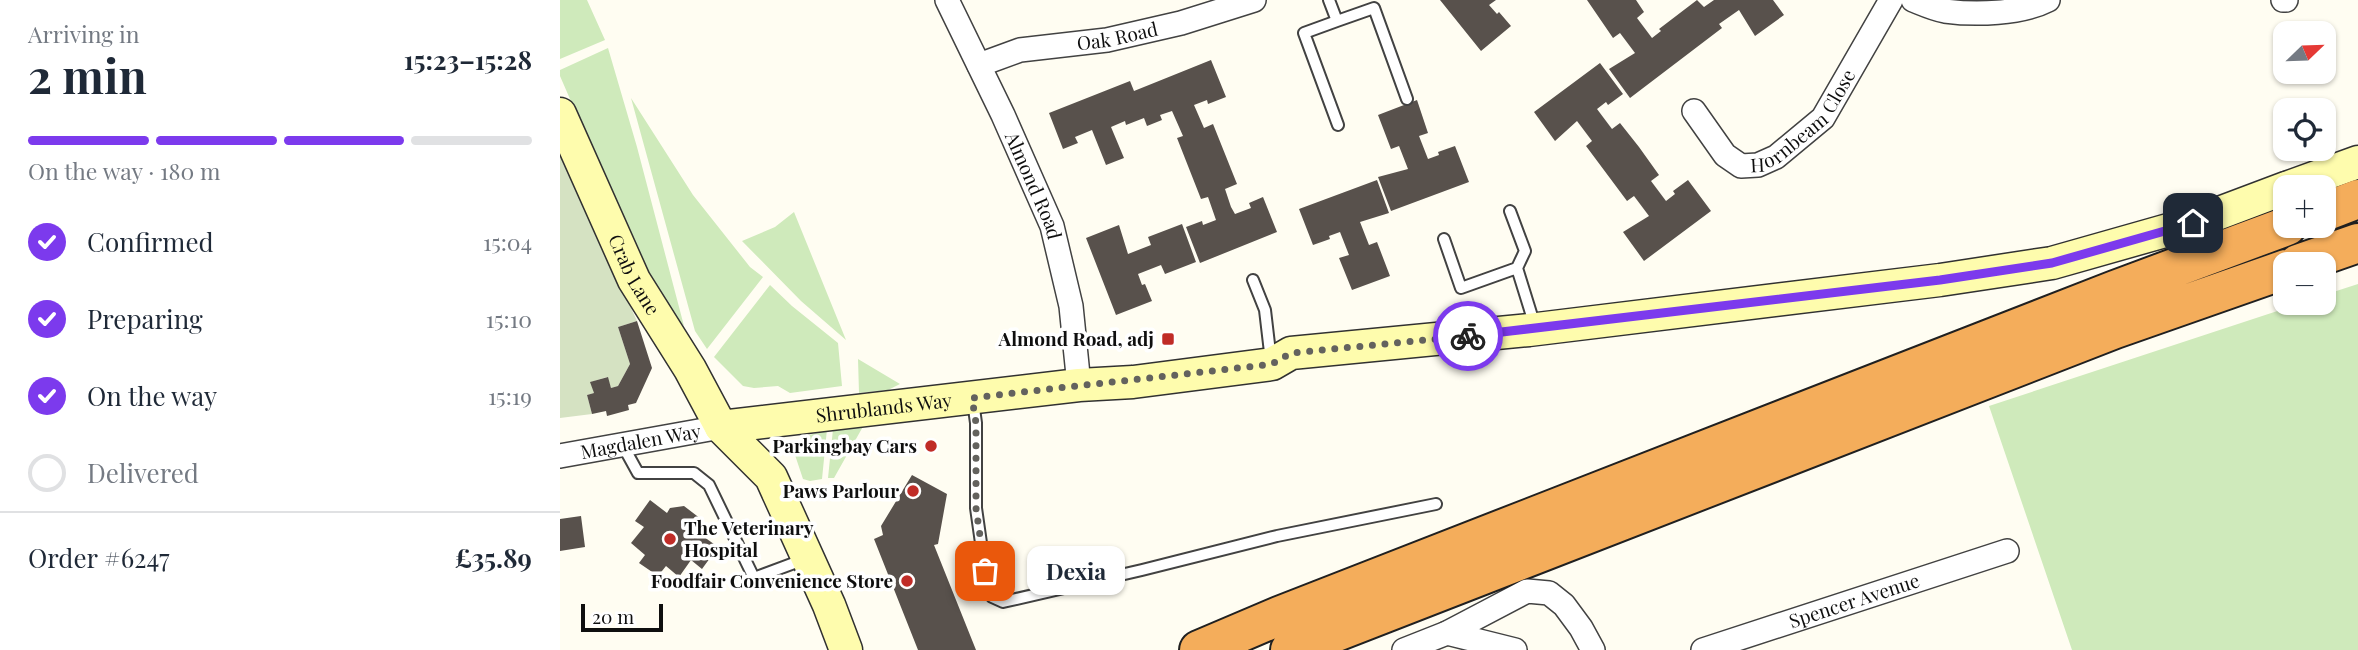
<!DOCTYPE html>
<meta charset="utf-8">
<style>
:root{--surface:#fff;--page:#f6f6f7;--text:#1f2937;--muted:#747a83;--line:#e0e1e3;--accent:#7c3aed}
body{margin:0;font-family:"Playfair Display",serif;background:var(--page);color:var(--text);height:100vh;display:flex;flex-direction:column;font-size:26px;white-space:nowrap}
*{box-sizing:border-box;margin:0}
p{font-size:23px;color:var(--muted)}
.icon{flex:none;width:38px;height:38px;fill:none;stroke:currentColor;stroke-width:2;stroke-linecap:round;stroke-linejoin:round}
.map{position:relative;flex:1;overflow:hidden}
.side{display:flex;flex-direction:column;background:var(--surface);width:560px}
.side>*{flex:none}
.needle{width:46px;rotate:67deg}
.fabs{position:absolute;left:1713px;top:21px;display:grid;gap:14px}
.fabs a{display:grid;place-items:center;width:63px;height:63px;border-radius:14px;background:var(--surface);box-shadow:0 2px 5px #0004;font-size:35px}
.scale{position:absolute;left:21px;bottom:18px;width:82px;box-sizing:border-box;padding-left:7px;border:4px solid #0f0f0f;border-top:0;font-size:19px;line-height:24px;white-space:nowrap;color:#0f0f0f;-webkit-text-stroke:5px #fff;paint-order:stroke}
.pin{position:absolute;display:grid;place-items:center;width:60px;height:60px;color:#fff;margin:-30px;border-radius:14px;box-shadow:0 4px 10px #0006}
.courier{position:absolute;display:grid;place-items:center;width:70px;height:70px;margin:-35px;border:5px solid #7c3aed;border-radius:50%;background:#fff;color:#222;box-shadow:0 2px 9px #0007}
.bubble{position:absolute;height:49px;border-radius:14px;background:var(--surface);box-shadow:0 2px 5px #0004;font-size:23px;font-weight:700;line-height:49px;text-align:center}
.head em{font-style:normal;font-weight:700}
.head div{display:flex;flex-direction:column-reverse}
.head{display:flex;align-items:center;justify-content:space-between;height:119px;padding:0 28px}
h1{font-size:46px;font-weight:700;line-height:52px}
.bar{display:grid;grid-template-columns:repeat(4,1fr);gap:10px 7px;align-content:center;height:84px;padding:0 28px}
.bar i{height:9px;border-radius:5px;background:var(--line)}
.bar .current{background:var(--accent)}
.bar p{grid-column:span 4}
.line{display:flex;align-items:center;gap:18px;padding:0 28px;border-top:2px solid var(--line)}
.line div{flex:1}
ol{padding:0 28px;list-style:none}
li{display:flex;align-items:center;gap:21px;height:77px}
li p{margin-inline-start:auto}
li .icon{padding:7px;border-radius:50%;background:var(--accent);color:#fff;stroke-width:4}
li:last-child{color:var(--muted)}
li i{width:38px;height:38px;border:4px solid var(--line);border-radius:50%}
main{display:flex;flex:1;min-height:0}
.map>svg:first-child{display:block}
.green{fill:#cfeabb}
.cemetery{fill:#d5e2c2}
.building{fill:#58514c}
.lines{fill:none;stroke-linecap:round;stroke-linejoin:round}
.lane-casing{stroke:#424242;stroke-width:14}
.street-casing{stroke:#424242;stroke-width:26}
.secondary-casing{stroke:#313131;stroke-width:35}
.highway-casing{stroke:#202020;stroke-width:42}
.lane{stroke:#fff;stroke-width:10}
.street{stroke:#fff;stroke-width:23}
.secondary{stroke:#fefcad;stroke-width:32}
.highway{stroke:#f4ad5b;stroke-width:38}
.done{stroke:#63625e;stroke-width:7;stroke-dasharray:0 12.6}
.route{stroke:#7c3aed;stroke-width:9}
.poi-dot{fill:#c02c27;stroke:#fff;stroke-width:2.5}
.labels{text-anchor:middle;stroke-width:7;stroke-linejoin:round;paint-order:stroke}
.street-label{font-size:19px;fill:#0f0f0f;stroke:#fff}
.poi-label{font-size:19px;font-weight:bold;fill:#0f0f0f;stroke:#fff;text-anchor:end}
</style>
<main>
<section class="side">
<div class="head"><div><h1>2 min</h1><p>Arriving in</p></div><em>15:23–15:28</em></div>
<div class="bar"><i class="current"></i><i class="current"></i><i class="current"></i><i></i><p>On the way · 180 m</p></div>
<ol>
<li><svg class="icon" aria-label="check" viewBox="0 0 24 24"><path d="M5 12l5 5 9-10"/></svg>Confirmed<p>15:04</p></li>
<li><svg class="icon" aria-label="check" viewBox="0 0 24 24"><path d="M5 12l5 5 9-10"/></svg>Preparing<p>15:10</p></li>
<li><svg class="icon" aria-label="check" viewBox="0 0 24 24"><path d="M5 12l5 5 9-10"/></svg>On the way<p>15:19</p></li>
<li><i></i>Delivered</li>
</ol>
<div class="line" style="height:91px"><div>Order #6247</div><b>£35.89</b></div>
</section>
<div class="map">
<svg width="1798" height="650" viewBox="0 0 1798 650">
<rect width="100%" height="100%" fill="#fffdf2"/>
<!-- green -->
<path class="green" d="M 0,0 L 27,0 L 45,40 L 0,59 Z
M 48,48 L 77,147 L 124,326 L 102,300 L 86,274 L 0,76 L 0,70 Z
M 71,98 L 133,195 L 190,267 L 203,277 L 147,349 L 135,331 Z
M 234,212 L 286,340 L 241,301 L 182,241 L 215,227 Z
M 1798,284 L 1798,650 L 1512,650 L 1429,406 L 1742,303 L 1764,303 L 1764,295 Z
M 210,285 L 232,306 L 278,343 L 282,386 L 230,393 L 218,386 L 194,388 L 183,386 L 154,357 Z
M 298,359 L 340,384 L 328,390 L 299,393 Z
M 305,423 L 274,478 L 268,478 L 273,429 Z
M 267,429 L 262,479 L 250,481 L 243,479 L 235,455 L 247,436 Z"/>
<!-- cemetery -->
<path class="cemetery" d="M 0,153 L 77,321 L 58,327 L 70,364 L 58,386 L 51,388 L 47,377 L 31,382 L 34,393 L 27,395 L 32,414 L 0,418 Z"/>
<!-- building -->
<path class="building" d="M 880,0 L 936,0 L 929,5 L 937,14 L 939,12 L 951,26 L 921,51 Z
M 1027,0 L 1076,0 L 1084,12 L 1077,18 L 1092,38 L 1101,31 L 1099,29 L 1137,0 L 1144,7 L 1154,0 L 1213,0 L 1224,15 L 1195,36 L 1179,10 L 1159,24 L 1162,28 L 1070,98 L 1049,69 L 1075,53 L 1060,33 L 1053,38 Z
M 651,60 L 666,97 L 648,104 L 647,100 L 634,105 L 644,128 L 653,124 L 677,184 L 665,189 L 671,207 L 675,214 L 691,208 L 689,203 L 703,197 L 717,232 L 640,263 L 626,227 L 642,221 L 643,225 L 656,220 L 648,197 L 641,199 L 617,138 L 623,136 L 612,111 L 600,115 L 602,120 L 587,126 L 584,118 L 566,125 L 565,121 L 551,127 L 564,158 L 546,165 L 532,130 L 515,137 L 518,143 L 503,149 L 489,113 L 570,81 L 574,91 Z
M 1040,63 L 1063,94 L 1048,105 L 1046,102 L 1037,109 L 1052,129 L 1060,123 L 1079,147 L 1099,175 L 1091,181 L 1106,201 L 1115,194 L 1113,191 L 1128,180 L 1151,211 L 1084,261 L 1063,232 L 1089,216 L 1074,196 L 1067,201 L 1026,146 L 1032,141 L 1017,121 L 995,141 L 974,112 Z
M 857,100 L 868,133 L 859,136 L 868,159 L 879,155 L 878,152 L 895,146 L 909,182 L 831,211 L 818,177 L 848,169 L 839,146 L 831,149 L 818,115 Z
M 817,180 L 829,213 L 800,222 L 809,245 L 817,242 L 830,276 L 792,290 L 779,258 L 789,255 L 780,232 L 769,236 L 770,239 L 753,245 L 739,209 Z
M 622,224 L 636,262 L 605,274 L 601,265 L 578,274 L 582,285 L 585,284 L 592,301 L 556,315 L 526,238 L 559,225 L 568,254 L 591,245 L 588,237 Z
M 77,321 L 92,368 L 76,403 L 68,405 L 69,410 L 47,416 L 46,411 L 32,414 L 27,395 L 34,393 L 30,382 L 48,377 L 51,388 L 58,386 L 70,364 L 58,327 Z
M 352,475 L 387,494 L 378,544 L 374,545 L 416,650 L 358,650 L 314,539 L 323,535 L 321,526 Z
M 90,500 L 107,513 L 110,508 L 124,506 L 141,519 L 143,529 L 140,534 L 158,547 L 142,569 L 131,560 L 119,577 L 106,566 L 98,576 L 79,563 L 85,555 L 71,543 L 84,527 L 75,521 Z
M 21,516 L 25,547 L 0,551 L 0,519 Z"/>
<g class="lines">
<defs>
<path id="lane" d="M 769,0 L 777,21 L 744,33 L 778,125
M 777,21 L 814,8 L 847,99
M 950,211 L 965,251 L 957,268 L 975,326
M 884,239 L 901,288 L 957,268
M 693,280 L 705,310 L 711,361
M 413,401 L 416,423 L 416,508 L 428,592 L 432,597 L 443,602 L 582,570 L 717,536 L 876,504
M 62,444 L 78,473 L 134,473 L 149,485 L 194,578 L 245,559"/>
<g id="street">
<path id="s1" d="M 387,0 L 443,115 L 492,226 L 511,306 L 519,385"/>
<path d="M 1353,0 C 1363,4 1374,9 1385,11 C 1415,15 1461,14 1488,0"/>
<path d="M 1723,0 L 1726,0"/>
<path id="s2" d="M 419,65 L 460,50 L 547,40 L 621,23 L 694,0"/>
<path id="s3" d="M 1134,111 L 1165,155 L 1181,166 L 1198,165 L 1216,157 L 1263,118 L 1331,0"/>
<path id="s4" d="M 0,456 L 161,427"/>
<path d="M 887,633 L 955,650"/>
<path d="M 844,650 L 887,633 L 967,591 L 989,593 L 1004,605 L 1021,628 L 1033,650"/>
<path id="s5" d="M 1143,650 L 1447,551"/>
</g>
<g id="secondary">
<path id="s6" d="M 0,114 L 74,280 L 130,369 L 161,427 L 211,477 L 269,605 L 286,650"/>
<path d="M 1729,187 L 1798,162"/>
<path id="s7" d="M 161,427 L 519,385 L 573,382 L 712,364 L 731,353 L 969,330 L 1380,280 L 1492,263 L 1633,223 L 1726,188"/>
</g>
<path id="highway" d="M 1764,212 L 1798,199
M 1738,264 L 1798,243
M 639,650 L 719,616 L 1555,290 L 1727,226
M 730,650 L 1555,329 L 1726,269"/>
</defs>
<!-- lane casing -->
<use href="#lane" class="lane-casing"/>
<!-- street casing -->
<use href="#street" class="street-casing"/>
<!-- secondary casing -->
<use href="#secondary" class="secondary-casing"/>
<!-- highway casing -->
<use href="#highway" class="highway-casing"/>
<!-- lane -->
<use href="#lane" class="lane"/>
<!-- street -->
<use href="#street" class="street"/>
<!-- secondary -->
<use href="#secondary" class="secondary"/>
<!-- highway -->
<use href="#highway" class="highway"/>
</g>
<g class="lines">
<!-- done -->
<path class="done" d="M 425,571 L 416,508 L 416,423 L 412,398 C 512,386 612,376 712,364 L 731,353 L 908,336"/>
<!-- route -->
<path class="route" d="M 908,336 L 1380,280 L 1492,263 L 1633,223"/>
</g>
<!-- markers -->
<g class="poi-dot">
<rect x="601" y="332" width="14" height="14" rx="3.5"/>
<circle cx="371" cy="446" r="7"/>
<circle cx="353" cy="491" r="7"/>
<circle cx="110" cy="539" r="7"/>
<circle cx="347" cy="581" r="7"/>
</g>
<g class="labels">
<!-- street labels -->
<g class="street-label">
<text dy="7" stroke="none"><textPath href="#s2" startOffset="142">Oak Road</textPath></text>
<text dy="7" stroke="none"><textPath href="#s3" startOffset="154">Hornbeam Close</textPath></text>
<text dy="7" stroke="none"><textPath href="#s1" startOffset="205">Almond Road</textPath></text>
<text dy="7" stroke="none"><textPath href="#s6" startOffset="177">Crab Lane</textPath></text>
<text dy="7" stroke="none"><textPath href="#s7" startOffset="164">Shrublands Way</textPath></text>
<text dy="7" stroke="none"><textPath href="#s4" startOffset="82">Magdalen Way</textPath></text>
<text dy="7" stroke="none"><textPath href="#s5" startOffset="159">Spencer Avenue</textPath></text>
</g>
<!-- poi labels -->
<g class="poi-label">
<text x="594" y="346">Almond Road, adj</text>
<text x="357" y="453">Parkingbay Cars</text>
<text x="339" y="498">Paws Parlour</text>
<text x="124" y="535" text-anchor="start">The Veterinary<tspan x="124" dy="22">Hospital</tspan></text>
<text x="333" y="588">Foodfair Convenience Store</text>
</g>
</g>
</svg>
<div class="fabs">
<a><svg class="needle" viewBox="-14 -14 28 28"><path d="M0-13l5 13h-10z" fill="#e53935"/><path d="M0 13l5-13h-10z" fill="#747a83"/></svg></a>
<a><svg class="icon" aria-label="locate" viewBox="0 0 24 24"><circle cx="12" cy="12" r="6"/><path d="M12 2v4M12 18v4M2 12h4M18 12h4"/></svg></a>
<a>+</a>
<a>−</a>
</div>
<div class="scale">20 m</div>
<div class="pin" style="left:425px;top:571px;background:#ea580c"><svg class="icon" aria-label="bag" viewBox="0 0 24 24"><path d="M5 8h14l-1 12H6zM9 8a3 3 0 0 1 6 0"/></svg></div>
<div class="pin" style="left:1633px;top:223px;background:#1f2937"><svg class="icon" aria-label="home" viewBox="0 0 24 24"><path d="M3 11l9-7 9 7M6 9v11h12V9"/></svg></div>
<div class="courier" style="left:908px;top:336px"><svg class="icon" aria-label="bike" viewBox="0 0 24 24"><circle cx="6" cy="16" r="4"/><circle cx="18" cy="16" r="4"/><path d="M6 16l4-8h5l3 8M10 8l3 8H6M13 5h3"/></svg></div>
<div class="bubble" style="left:467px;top:546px;width:98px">Dexia</div>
</div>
</main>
